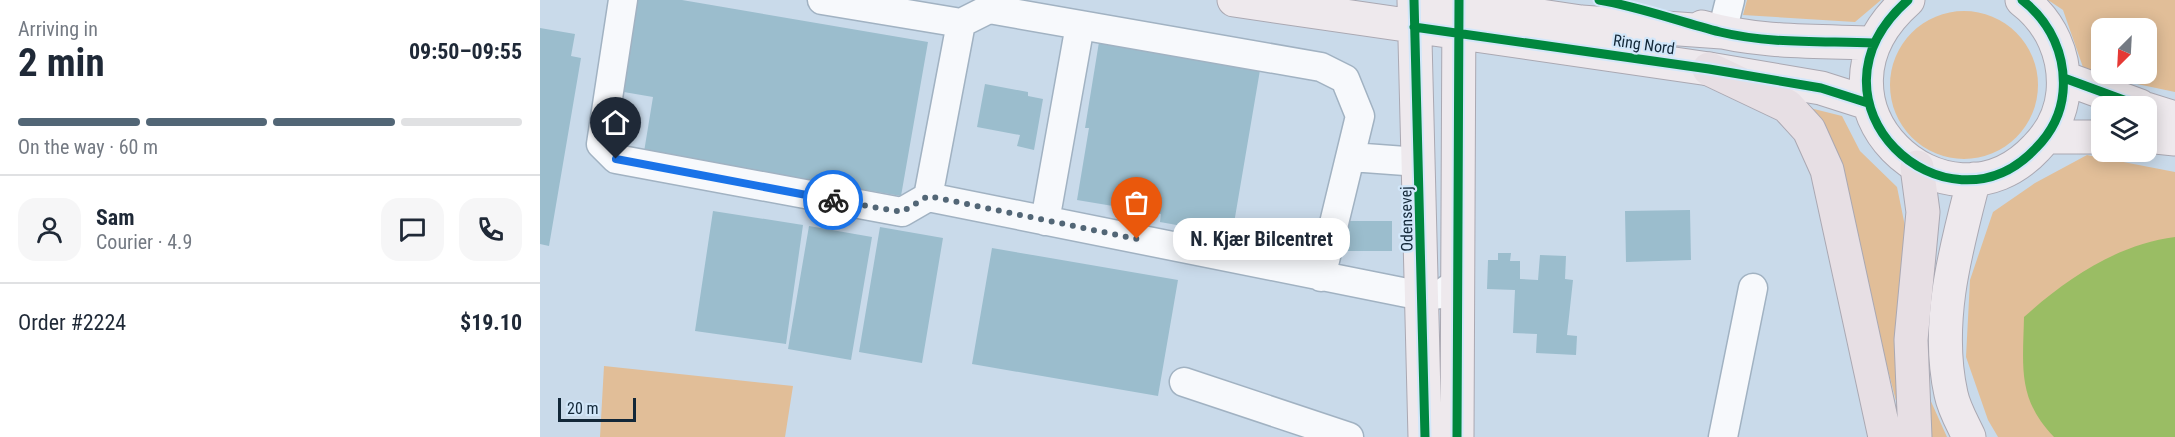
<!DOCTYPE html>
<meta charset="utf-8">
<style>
:root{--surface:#fff;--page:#f6f6f7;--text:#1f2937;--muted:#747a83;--line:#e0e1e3;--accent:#526676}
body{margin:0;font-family:"Roboto Condensed",sans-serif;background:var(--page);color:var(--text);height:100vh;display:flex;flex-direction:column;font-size:22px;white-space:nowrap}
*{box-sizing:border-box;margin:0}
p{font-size:20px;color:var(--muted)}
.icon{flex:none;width:33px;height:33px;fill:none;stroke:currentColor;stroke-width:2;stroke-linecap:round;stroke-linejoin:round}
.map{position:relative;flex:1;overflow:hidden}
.panel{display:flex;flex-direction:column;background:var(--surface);width:540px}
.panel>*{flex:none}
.needle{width:39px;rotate:204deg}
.buttons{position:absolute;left:1551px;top:18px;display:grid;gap:12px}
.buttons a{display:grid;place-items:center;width:66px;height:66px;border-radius:12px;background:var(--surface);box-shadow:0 3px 15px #0003;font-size:30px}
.scale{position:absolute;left:18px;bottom:15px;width:78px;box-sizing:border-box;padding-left:6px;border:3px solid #122738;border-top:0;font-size:16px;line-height:21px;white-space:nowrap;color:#122738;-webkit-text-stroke:4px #d2e7fa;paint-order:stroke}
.pin{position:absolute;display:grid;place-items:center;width:51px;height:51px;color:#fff;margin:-62px -26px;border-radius:50% 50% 50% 0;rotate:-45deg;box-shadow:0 0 6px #0007}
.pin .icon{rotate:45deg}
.courier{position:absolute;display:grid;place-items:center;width:60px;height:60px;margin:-30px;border:4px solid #1a73e8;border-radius:50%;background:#fff;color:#222;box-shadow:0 2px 8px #0007}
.bubble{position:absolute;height:42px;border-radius:18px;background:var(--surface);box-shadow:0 3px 15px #0003;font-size:20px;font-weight:700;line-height:42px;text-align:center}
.head em{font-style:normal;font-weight:700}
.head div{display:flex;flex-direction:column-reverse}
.head{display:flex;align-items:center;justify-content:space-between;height:102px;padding:0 18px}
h1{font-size:39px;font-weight:700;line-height:45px}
.bar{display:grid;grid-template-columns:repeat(4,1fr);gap:9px 6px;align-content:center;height:72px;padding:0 18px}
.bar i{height:8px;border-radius:4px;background:var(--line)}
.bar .selected{background:var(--accent)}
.bar p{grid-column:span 4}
.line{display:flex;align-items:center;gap:15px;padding:0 18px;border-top:2px solid var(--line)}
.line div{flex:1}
.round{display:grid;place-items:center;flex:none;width:63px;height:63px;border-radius:18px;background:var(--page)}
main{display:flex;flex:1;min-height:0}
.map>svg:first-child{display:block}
.green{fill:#e1be98;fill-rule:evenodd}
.water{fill:#9abd64}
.building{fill:#9bbdcd}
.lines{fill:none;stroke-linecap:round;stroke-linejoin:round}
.minor-casing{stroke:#a1b2c2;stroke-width:31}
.major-casing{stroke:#aaa8b2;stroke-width:35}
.highway-casing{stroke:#aaa8b2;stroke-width:35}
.minor{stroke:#f7f9fc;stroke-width:28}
.major{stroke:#eee9ed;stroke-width:33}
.highway{stroke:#e7dfe4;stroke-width:33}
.cycleway-casing{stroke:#d2e7fa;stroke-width:13}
.cycleway{stroke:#00873e;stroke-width:9}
.done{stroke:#526676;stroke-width:6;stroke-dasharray:0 10.8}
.route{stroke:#1a73e8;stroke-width:8}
.labels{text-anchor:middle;stroke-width:4.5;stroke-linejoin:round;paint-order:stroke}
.street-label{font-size:16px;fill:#122738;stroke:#d2e7fa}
</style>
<main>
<section class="panel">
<div class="head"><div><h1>2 min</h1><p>Arriving in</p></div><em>09:50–09:55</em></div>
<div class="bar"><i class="selected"></i><i class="selected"></i><i class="selected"></i><i></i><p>On the way · 60 m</p></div>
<div class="line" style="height:108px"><a class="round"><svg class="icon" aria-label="person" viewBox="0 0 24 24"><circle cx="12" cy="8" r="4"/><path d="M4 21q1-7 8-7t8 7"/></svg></a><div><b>Sam</b><p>Courier · 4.9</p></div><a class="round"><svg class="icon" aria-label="chat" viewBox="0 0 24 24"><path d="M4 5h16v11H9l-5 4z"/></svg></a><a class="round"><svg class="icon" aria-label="phone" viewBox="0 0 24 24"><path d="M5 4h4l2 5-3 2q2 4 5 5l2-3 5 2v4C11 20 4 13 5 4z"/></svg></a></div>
<div class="line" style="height:78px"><div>Order #2224</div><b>$19.10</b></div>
</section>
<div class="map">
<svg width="1635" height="437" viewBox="0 0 1635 437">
<rect width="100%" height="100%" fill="#c9daea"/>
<!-- green -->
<path class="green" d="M 1207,0 L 1341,0 L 1315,22 L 1203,15 Z
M 1508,0 L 1635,0 L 1635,92 L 1545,73 L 1523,10 ZM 1562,28 L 1606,28 L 1606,74 L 1562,74 Z
M1350 85a74 74 0 1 1 148 0a74 74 0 1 1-148 0Z
M 1258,105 L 1302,116 L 1320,151 L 1357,187 L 1366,231 L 1356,401 L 1292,153 Z
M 1547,155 L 1635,172 L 1635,437 L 1458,437 L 1448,420 L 1426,357 L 1430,280 L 1453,212 L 1495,183 Z
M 64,366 L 253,386 L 245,437 L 60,437 Z
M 1384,386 L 1407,437 L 1389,437 Z"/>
<!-- water -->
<path class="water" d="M 1635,237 L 1635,437 L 1514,437 C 1477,399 1483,366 1484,317 C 1526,279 1578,244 1635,237 Z"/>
<!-- building -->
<path class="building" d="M 93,0 L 142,0 L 388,42 L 361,196 L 104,152 L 113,97 L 78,91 Z
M 0,28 L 35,34 L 31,56 L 41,58 L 9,246 L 0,244 Z
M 559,42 L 720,70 L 692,235 L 620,222 L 621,214 L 537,200 L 549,128 L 545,128 Z
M 445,84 L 488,92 L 488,96 L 503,99 L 494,150 L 477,146 L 480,135 L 437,127 Z
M 1150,210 L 1151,260 L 1086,262 L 1085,211 Z
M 173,211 L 263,225 L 246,344 L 155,331 Z
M 803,221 L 852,221 L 852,251 L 804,251 Z
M 269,226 L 332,237 L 311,360 L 248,349 Z
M 340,227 L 403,238 L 382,363 L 319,352 Z
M 452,248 L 638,280 L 618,396 L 432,364 Z
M 958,253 L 971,253 L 970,261 L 980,261 L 980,279 L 998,280 L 1000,255 L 1026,256 L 1025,279 L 1033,280 L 1027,335 L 1037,336 L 1036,355 L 996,353 L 997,334 L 973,333 L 975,290 L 947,289 L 948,260 L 958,260 Z"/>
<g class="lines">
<defs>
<path id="minor" d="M 83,0 L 61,144 L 76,159 L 362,212 L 388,197 L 882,296 L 901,294 L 917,283
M 282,0 L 421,23 L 449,9 L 781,67 L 805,79 L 820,116 L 781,277
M 1182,32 L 1190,0
M 811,157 L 879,162
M 388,197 L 421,23
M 505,221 L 540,25
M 644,382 L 809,437
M 1183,437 L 1213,288"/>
<path id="major" d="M 694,0 L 1169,69 L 1281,88 L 1328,103
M 874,0 L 885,437
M 1368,0 C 1252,102 1406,244 1496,148 C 1511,133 1521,114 1523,92 C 1526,56 1511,22 1482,0
M 898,9 L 919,4 L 1041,22 L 1182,32
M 1162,27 C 1217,43 1276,41 1333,43
M 1524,78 L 1600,106
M 1606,109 L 1635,118
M 1606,136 L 1635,139
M 1506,137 L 1562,137
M 917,437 L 919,0
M 1429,437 C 1423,424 1414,409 1411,394 C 1395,322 1416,249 1434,179"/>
<path id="highway" d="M 1169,69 L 1247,106 L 1269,130 L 1287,170 L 1345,437
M 1375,437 L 1371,340 L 1383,212 L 1377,167"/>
</defs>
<!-- minor casing -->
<use href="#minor" class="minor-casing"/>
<!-- major casing -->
<use href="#major" class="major-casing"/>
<!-- highway casing -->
<use href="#highway" class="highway-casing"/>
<!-- minor -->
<use href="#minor" class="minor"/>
<!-- major -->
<use href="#major" class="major"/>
<!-- highway -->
<use href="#highway" class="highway"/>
<defs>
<path id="cycleway" d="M 874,0 L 885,437
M 1059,0 C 1101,7 1140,22 1180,32 C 1229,44 1283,41 1333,43
M 1368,0 C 1252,102 1406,244 1496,148 C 1511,133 1521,114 1523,92 C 1526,56 1511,22 1482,0
M 874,27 L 1169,69 L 1281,88 L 1328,103
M 1524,78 L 1600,106
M 917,437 L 919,0"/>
</defs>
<!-- cycleway casing -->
<use href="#cycleway" class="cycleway-casing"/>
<!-- cycleway -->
<use href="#cycleway" class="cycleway"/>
</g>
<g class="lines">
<!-- done -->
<path class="done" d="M 293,200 L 362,212 L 388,196 L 597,239"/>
<!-- route -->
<path class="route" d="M 76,159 L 293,200"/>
</g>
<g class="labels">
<!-- street labels -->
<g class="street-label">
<text transform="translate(1104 44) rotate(8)" y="6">Ring Nord</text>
<text transform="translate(866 219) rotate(-91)" y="6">Odensevej</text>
</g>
</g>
</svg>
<div class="buttons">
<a><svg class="needle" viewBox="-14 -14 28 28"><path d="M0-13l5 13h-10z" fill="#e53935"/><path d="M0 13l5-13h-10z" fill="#747a83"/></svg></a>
<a><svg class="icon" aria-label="layers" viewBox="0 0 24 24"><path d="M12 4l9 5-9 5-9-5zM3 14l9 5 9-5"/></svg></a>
</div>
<div class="scale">20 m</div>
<div class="pin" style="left:597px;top:239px;background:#ea580c"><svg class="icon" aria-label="bag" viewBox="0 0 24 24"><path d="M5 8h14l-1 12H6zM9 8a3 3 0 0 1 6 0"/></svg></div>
<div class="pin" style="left:76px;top:159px;background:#1f2937"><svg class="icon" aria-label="home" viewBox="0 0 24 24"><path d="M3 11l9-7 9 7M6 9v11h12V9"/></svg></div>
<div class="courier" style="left:293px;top:200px"><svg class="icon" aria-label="bike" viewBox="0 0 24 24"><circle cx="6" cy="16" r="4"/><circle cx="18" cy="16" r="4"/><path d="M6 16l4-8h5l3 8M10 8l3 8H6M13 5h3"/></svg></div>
<div class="bubble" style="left:633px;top:218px;width:177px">N. Kjær Bilcentret</div>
</div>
</main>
